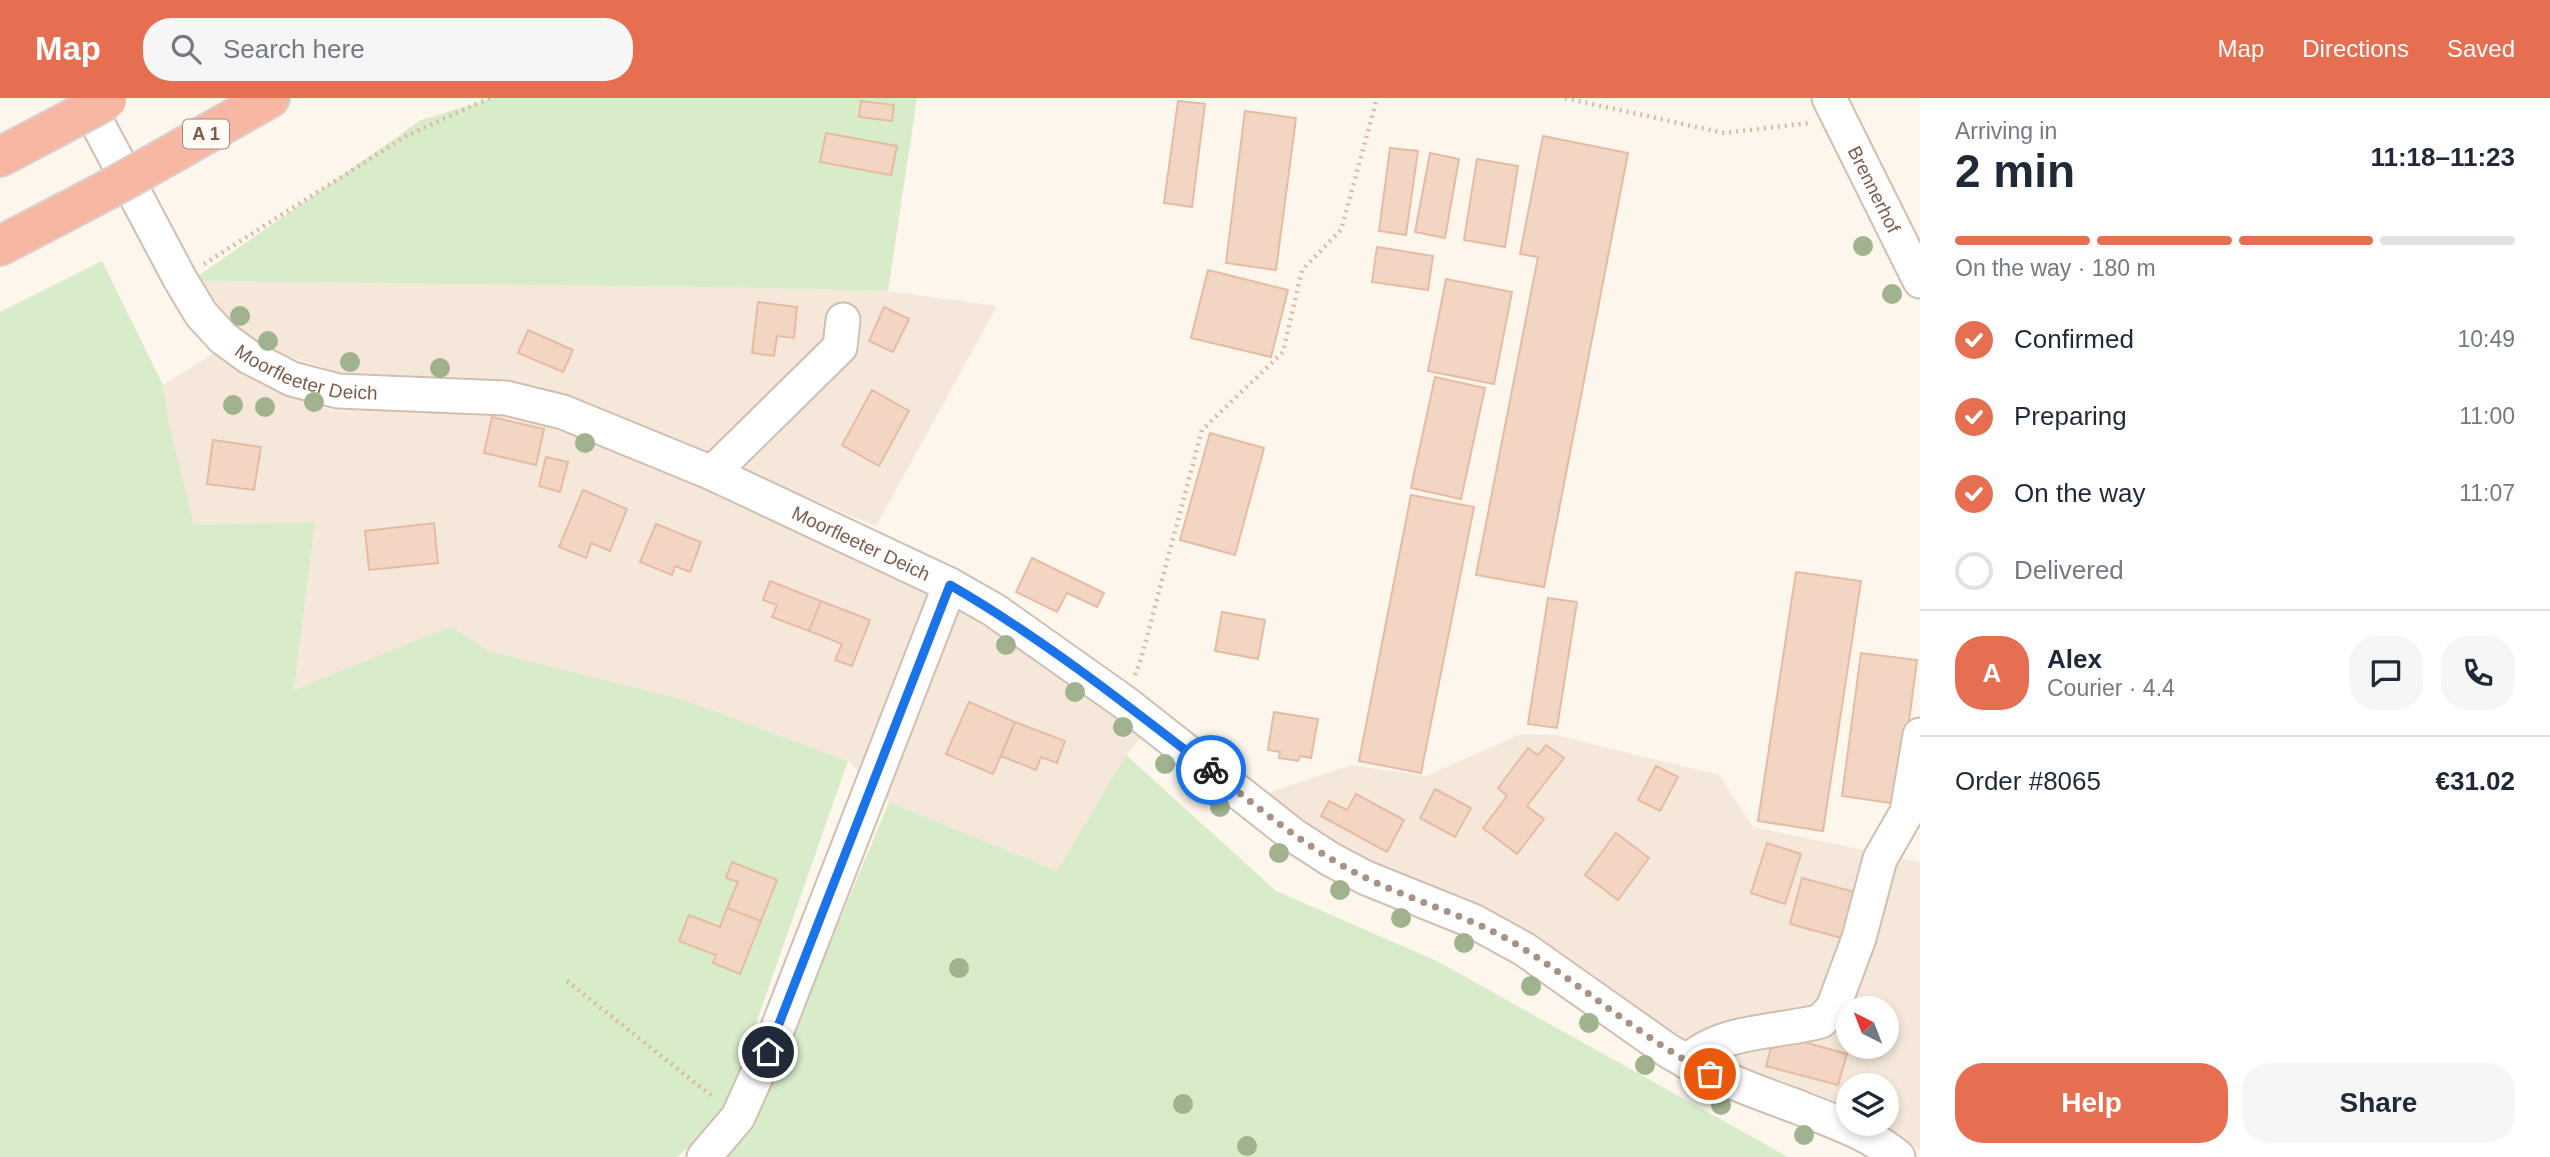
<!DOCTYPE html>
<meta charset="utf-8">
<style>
:root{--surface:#fff;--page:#f6f6f7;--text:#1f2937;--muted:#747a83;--line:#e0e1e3;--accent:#e76f51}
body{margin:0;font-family:Helvetica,sans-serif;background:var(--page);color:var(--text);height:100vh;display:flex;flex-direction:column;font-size:26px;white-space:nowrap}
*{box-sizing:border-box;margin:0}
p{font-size:23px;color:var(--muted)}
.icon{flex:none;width:38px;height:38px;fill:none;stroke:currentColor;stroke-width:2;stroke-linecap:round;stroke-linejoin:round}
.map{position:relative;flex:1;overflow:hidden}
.side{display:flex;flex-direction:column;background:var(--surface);width:630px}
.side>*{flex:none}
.needle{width:46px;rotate:318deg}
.tools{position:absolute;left:1836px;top:898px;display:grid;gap:14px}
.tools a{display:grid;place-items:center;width:63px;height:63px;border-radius:50%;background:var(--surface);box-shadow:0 4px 10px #0003;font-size:35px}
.pin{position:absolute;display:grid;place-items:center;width:60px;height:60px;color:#fff;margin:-30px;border:4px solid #fff;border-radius:50%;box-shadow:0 2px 7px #0007}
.courier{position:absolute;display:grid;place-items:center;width:70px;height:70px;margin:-35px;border:5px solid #1a73e8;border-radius:50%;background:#fff;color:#222;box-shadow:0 2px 9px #0007}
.overview em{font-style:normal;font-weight:600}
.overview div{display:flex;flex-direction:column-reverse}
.overview{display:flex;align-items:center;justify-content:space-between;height:119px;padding:0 35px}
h1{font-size:46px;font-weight:600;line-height:52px}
.bar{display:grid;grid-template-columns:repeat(4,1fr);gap:10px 7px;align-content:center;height:84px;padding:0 35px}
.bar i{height:9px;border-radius:5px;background:var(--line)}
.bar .selected{background:var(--accent)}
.bar p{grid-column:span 4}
.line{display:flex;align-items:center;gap:18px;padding:0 35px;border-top:2px solid var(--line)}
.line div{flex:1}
.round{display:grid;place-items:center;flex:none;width:74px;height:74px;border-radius:28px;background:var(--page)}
ol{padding:0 35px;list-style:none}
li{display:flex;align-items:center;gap:21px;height:77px}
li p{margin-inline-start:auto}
li .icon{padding:7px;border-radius:50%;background:var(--accent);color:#fff;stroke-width:4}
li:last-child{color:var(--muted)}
li i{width:38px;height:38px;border:4px solid var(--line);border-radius:50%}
.primary-button{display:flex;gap:14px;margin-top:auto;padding:14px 35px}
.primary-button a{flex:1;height:80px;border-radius:28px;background:var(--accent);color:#fff;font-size:28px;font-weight:600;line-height:80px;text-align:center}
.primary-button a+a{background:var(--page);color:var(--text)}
header{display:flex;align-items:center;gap:42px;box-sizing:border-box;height:98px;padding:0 35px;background:var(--accent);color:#fff}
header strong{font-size:33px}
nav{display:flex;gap:38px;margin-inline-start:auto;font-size:24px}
.search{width:490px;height:63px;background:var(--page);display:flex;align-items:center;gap:18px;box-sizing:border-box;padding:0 24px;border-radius:28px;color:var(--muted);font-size:26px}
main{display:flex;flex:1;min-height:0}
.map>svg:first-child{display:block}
.residential{fill:#f5e8da;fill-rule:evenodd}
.green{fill:#d8ecc9}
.building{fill:#f3d5c3;stroke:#e6bba3;stroke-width:2}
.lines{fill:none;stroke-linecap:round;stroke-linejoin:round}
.minor-casing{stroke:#d1beb0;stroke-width:37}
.highway-casing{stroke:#dad1cd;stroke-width:42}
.path{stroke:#d9b8a5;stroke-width:4.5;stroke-dasharray:2 5;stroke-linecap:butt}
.minor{stroke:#fff;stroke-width:33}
.highway{stroke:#f7b7a3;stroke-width:38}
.highway-bridge-casing{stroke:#dad1cd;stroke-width:42;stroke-linecap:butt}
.highway-bridge{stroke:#f7b7a3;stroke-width:38}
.tree{fill:#a0b28e}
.done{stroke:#a89285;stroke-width:7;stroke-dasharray:0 12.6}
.route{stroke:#1a73e8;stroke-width:9}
.labels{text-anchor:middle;stroke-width:7;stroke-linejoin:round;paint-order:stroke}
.shield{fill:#fffaf3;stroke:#a28b7f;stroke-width:2}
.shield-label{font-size:18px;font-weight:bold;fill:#7a5c4d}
.street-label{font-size:19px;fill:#7a5c4d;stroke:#fffaf3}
</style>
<header>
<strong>Map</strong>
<div class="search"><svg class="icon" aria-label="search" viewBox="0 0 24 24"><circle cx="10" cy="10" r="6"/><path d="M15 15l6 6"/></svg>Search here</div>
<nav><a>Map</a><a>Directions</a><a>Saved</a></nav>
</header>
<main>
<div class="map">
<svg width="1920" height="1059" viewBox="0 0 1920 1059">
<rect width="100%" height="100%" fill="#fdf6ec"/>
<!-- residential -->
<path class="residential" d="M 191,183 L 712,189 L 888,193 L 997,208 L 876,428 L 535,287 L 339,274 L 257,249 Z
M 222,250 L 273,287 L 334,313 L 504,309 L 561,325 L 773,414 L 980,518 L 1145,635 L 1126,657 L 1057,773 L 889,704 L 848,663 L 684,602 L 488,553 L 451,528 L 294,592 L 315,424 L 194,428 L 169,327 L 163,287 Z
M 1521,636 L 1555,637 L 1719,677 L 1753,729 L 1920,764 L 1920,1052 L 1880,1026 L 1886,1026 L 1886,987 L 1848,987 L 1848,1008 L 1683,946 L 1334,751 L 1258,698 L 1351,667 L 1426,678 ZM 1848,910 L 1886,910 L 1886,948 L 1848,948 Z"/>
<!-- green -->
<path class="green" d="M 494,0 L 917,0 L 888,193 L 712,189 L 191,183 L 421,22 Z
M 102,163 L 163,287 L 169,327 L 194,427 L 315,424 L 294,592 L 451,528 L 488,553 L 684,602 L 848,663 L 734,988 L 710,1030 L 677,1059 L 0,1059 L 0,214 Z
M 1126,657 L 1276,793 L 1437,863 L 1788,1059 L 721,1059 L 754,1028 L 889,704 L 1057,773 Z"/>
<!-- building -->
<path class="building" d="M 861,3 L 894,7 L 892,23 L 859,19 Z
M 1178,3 L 1205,6 L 1192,109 L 1164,105 Z
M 1245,13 L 1296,20 L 1276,172 L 1226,165 Z
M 826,35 L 897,48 L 891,77 L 820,64 Z
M 1543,38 L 1628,55 L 1544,489 L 1476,477 L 1538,159 L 1520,156 Z
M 1390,50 L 1418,53 L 1406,137 L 1379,133 Z
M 1430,55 L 1459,61 L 1445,140 L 1415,134 Z
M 1477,61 L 1518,68 L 1505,149 L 1464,142 Z
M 1377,149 L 1433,158 L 1428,192 L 1372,184 Z
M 1208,172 L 1288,192 L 1271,259 L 1191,240 Z
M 1446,181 L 1512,194 L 1494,286 L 1428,273 Z
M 758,204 L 797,209 L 794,240 L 777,238 L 774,258 L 752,255 Z
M 884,209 L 909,221 L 893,254 L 869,243 Z
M 528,232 L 573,252 L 563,274 L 518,255 Z
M 1435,279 L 1485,290 L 1461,401 L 1411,390 Z
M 872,292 L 909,313 L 879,368 L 842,347 Z
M 492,319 L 544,331 L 536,367 L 484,355 Z
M 1210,335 L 1264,350 L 1235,457 L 1180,442 Z
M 213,342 L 261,349 L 254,392 L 207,386 Z
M 546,359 L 568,364 L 560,394 L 539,388 Z
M 583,392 L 627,411 L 610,453 L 591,445 L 586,460 L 559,449 Z
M 1411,397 L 1474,409 L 1421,675 L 1359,663 Z
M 434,425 L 438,465 L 369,472 L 365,433 Z
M 656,426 L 701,444 L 690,474 L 675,468 L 672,477 L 640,464 Z
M 1032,460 L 1104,495 L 1097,509 L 1067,495 L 1057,514 L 1016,494 Z
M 1796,474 L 1861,483 L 1823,733 L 1758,723 Z
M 770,483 L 821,503 L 809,533 L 772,519 L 777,507 L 763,502 Z
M 1548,500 L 1577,504 L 1557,630 L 1528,626 Z
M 821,503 L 870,522 L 852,568 L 835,562 L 842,546 L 809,533 Z
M 1222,514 L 1265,522 L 1258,561 L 1215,553 Z
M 1861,555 L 1917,562 L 1898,706 L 1842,698 Z
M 969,604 L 1015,624 L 993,676 L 946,656 Z
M 1274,614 L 1318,621 L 1311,660 L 1300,658 L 1298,663 L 1279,660 L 1280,654 L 1268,652 Z
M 1015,624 L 1065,643 L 1057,665 L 1041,659 L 1036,672 L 1001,658 Z
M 1546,647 L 1564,660 L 1527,708 L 1544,721 L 1517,756 L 1483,730 L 1507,698 L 1498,690 L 1528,650 L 1538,657 Z
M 1656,668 L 1678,679 L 1660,713 L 1638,702 Z
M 1435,691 L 1471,710 L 1455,739 L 1420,720 Z
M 1356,696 L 1404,722 L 1387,754 L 1321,718 L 1329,703 L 1347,712 Z
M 1616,735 L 1649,760 L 1618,802 L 1585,777 Z
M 1767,745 L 1801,756 L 1785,806 L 1751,795 Z
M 732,764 L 777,782 L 761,823 L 727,810 L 738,784 L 726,780 Z
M 1802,780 L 1858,795 L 1845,841 L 1790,826 Z
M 727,810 L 761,823 L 740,876 L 713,865 L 716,857 L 679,843 L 689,817 L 720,829 Z
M 1775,936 L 1847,956 L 1838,987 L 1766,968 Z"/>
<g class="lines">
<defs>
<g id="minor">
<path id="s1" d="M 84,0 L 180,181 L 201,216 L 223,240 L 249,259 L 292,281 L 338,293 L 506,300 L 563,314 L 712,375 L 950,487 L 994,512 L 1124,604 L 1293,737 L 1330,761 L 1366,780 L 1473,823 L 1524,851 L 1670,954 C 1711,977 1754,993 1798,1009 C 1832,1023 1869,1035 1898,1059"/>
<path id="s2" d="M 1829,0 L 1920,183"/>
<path d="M 712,375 L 840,249 L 843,222"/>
<path d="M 1687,964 C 1721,931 1777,935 1821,923 L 1833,910 L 1859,840 L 1880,761 L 1907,714 L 1920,637"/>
<path d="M 704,1059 L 738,1019 L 777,932 L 950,487"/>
</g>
<path id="highway" d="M 0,59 L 72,21
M 143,72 L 270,0
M 0,148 L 109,91"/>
</defs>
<!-- minor casing -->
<use href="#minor" class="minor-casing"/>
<!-- highway casing -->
<use href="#highway" class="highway-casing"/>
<!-- path -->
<path class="path" d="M 1565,0 L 1724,35 L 1809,25
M 204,166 L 406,38 L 490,0
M 1135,577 L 1141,561 L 1202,332 L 1283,254 L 1302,172 L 1341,132 L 1377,0
M 567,883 L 713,999"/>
<!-- minor -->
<use href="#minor" class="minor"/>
<!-- highway -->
<use href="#highway" class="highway"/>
<defs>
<path id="highway-bridge" d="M 72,21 L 107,2
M 109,91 L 143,72"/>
</defs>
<!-- highway-bridge casing -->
<use href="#highway-bridge" class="highway-bridge-casing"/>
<!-- highway-bridge -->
<use href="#highway-bridge" class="highway-bridge"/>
</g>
<!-- trees -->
<g class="tree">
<circle cx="1863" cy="148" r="10"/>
<circle cx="1892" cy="196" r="10"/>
<circle cx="240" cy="218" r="10"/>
<circle cx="268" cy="243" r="10"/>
<circle cx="350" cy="264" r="10"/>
<circle cx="440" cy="270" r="10"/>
<circle cx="314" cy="304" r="10"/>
<circle cx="233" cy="307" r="10"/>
<circle cx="265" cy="309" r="10"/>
<circle cx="585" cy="345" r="10"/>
<circle cx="1006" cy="547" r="10"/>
<circle cx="1075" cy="594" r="10"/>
<circle cx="1123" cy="629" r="10"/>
<circle cx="1165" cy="666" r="10"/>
<circle cx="1220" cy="709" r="10"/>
<circle cx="1279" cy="755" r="10"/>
<circle cx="1340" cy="792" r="10"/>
<circle cx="1401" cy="820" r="10"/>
<circle cx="1464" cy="845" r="10"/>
<circle cx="959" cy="870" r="10"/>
<circle cx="1531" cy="888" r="10"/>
<circle cx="1589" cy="925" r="10"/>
<circle cx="1645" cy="967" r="10"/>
<circle cx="1183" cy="1006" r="10"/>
<circle cx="1721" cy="1007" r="10"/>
<circle cx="1804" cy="1037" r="10"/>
<circle cx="1247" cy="1048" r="10"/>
</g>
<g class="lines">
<!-- done -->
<path class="done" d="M 1211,672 C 1260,711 1307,751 1364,779 C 1417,805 1474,819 1524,851 C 1587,891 1643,941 1710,976"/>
<!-- route -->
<path class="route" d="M 768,954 L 950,487 C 1042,540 1127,607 1211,672"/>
</g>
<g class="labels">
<!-- shield labels -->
<rect class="shield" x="183" y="21.5" width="46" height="29" rx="5"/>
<g class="shield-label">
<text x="206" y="42">A 1</text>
</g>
<!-- street labels -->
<g class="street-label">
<text dy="7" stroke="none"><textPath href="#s2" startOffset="102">Brennerhof</textPath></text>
<text dy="7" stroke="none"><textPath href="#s1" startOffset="371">Moorfleeter Deich</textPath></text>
<text dy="7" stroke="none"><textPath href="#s1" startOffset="959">Moorfleeter Deich</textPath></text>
</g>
</g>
</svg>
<div class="tools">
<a><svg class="needle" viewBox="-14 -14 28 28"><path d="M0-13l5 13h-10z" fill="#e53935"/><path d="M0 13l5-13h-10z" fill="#747a83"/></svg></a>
<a><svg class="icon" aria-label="layers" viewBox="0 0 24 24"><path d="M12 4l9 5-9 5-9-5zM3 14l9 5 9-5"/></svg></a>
</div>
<div class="pin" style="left:1710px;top:976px;background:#ea580c"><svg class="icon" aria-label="bag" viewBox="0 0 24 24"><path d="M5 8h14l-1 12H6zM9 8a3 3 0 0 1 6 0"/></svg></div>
<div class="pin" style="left:768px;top:954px;background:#1f2937"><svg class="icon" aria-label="home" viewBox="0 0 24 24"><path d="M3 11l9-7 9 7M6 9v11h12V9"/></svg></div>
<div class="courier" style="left:1211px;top:672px"><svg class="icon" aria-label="bike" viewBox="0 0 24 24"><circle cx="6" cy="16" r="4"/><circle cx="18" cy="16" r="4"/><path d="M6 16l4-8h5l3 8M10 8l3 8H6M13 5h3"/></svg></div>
</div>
<section class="side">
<div class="overview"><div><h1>2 min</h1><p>Arriving in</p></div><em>11:18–11:23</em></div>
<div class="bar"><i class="selected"></i><i class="selected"></i><i class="selected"></i><i></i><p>On the way · 180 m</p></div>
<ol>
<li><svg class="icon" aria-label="check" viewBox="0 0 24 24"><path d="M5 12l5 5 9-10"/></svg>Confirmed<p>10:49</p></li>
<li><svg class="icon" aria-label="check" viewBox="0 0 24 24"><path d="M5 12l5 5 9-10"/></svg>Preparing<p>11:00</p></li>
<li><svg class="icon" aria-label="check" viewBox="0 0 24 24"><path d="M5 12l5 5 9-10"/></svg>On the way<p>11:07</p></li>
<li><i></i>Delivered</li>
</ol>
<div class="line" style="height:126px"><b class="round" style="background:var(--accent);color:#fff">A</b><div><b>Alex</b><p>Courier · 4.4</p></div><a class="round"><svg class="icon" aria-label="chat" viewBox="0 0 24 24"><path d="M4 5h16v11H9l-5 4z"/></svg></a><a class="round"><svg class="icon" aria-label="phone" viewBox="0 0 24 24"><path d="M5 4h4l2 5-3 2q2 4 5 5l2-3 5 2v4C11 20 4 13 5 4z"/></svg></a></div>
<div class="line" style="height:91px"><div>Order #8065</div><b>€31.02</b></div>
<div class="primary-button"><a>Help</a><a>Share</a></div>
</section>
</main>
